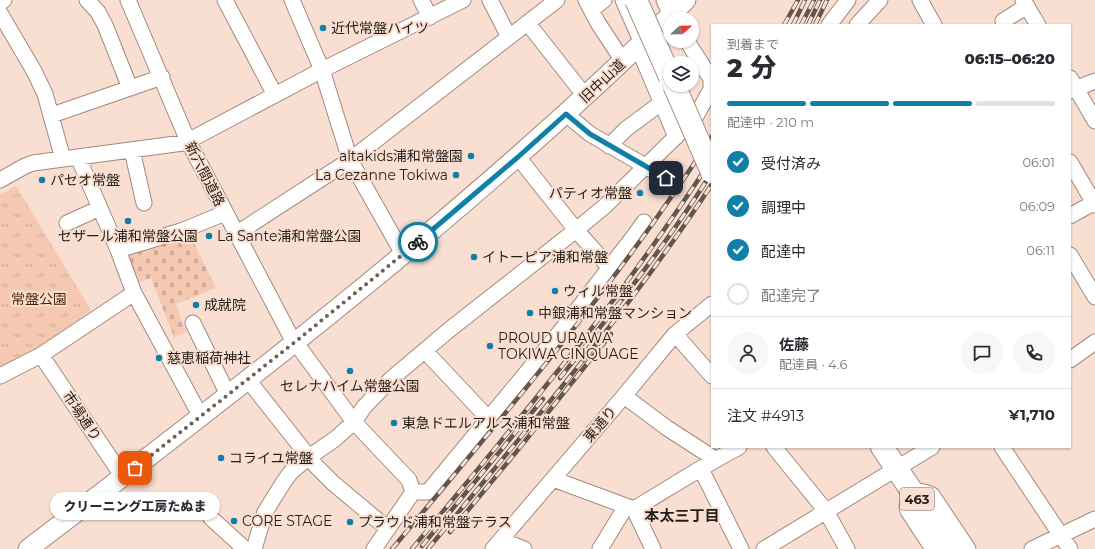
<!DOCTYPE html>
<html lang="ja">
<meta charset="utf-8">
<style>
:root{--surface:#fff;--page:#f7f7f7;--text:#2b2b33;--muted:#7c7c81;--line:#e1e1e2;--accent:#1080a8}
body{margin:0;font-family:Montserrat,"Noto Sans JP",sans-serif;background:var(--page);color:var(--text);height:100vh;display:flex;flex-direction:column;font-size:15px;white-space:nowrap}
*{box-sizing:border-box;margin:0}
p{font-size:13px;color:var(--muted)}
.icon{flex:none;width:22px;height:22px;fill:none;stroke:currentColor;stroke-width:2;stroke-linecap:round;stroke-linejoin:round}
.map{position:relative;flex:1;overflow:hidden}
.side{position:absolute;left:711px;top:24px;width:360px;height:424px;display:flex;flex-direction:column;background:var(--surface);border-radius:0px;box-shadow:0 1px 3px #0004}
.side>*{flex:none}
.needle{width:26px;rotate:68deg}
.controls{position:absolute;left:663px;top:12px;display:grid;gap:8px}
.controls a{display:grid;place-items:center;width:36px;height:36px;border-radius:50%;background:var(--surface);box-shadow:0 1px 3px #0004;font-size:20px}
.pin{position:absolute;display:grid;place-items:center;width:34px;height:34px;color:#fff;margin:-17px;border-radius:8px;box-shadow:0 2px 6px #0006}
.courier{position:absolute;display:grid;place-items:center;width:40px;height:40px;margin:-20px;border:3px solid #1080a8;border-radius:50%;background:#fff;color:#222;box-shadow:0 1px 5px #0007}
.bubble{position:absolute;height:28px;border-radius:14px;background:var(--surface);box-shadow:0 1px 3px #0004;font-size:13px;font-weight:800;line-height:28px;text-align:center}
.summary em{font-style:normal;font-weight:800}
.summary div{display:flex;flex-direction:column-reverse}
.summary{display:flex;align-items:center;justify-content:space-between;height:68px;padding:0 16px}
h1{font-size:26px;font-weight:800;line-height:30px}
.bar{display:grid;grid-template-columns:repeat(4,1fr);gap:6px 4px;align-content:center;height:48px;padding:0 16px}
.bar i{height:5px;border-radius:3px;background:var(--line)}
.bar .selected{background:var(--accent)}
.bar p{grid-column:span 4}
.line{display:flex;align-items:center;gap:10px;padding:0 16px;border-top:1px solid var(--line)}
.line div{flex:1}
.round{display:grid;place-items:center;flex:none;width:42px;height:42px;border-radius:21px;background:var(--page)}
ol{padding:0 16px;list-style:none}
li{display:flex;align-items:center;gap:12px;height:44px}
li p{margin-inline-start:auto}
li .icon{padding:4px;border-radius:50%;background:var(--accent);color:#fff;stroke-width:4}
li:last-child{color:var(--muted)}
li i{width:22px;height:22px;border:2px solid var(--line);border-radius:50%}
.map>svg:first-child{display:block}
.cemetery{fill:url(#cemetery-stones)}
.park{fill:url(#park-tufts)}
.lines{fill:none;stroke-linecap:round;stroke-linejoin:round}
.minor-casing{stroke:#a08a7e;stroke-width:17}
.major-casing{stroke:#a08a7e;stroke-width:21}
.highway-casing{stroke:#a08a7e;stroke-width:24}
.minor{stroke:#fff;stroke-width:15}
.major{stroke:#fff;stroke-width:19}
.highway{stroke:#fff;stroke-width:22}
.rail-casing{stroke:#63564e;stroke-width:4.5}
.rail{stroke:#f8dfd2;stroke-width:3;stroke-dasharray:9;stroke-linecap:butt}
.highway-bridge-casing{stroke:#a08a7e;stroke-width:24;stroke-linecap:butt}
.highway-bridge{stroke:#fff;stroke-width:22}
.done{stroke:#6f6159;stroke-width:4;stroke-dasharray:0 7.2}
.route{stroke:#1080a8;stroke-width:5}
.poi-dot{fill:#1080a8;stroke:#f8dfd2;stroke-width:1.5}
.labels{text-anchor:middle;stroke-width:4;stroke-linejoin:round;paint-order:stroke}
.shield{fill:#f8dfd2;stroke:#645750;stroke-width:1}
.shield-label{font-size:13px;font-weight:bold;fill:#251d18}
.poi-label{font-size:14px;fill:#251d18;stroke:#f8dfd2;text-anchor:start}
.street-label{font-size:14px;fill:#251d18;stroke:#f8dfd2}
.park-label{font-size:14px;fill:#4e1f00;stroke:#f8dfd2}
.neighbourhood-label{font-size:15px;font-weight:bold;fill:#251d18;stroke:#f8dfd2}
</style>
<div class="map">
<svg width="1095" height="549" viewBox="0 0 1095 549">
<defs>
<pattern id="cemetery-stones" width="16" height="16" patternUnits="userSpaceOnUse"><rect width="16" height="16" fill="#f4c8b1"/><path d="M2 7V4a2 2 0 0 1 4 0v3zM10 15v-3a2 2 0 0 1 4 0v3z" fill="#d1ab98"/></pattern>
<pattern id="park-tufts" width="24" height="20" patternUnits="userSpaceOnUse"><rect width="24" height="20" fill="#f4c8b1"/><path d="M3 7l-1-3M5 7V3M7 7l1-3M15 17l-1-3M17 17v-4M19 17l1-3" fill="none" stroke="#d1ab98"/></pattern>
</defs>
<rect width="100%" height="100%" fill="#f8dfd2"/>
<!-- cemetery -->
<path class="cemetery" d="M 189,233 L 216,288 L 176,304 L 186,332 L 174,337 L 151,278 L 135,283 L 122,253 Z"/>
<!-- park -->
<path class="park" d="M 16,186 L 91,310 L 37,350 L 0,366 L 0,195 Z"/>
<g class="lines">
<defs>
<path id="minor" d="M 87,0 L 98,12 L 105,25 L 130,88
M 128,0 L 188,141 L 290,335 L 354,422 L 409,480 L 413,492 L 374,549
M 225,0 L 275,95
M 292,0 L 322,70 L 350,160 L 403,254
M 421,0 L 430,17
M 490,0 L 509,37
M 586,0 L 598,23 L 623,61
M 623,0 L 642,43
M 664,0 L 673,19
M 920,0 L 934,25
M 1023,0 L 1038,25
M 0,3 L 4,0
M 591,10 L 604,0
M 0,13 L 34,71 L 45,94 L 63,159
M 1003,21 L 1027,6
M 829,25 L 848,0
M 857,25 L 880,0
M 530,26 L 585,96
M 638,47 L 676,137
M 1070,78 L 1095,121
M 1070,91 L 1095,81
M 566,114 L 590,134 L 666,178
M 52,115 L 162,77
M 609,146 L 626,129 L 661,103
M 132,150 L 144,203
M 518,157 L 576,230 L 610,268
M 1070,162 L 1095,205
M 0,180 L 25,166 L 33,163 L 183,143 L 188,141 L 322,70 L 463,0
M 1070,216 L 1095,202
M 67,223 L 100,208
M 236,234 L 350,160 L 557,0
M 118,250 L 181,231 L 225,213
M 1070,255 L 1095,297
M 134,293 L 201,417
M 193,323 L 228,395
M 675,334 L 712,376
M 425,351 L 488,418
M 41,355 L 123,477
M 1070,360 L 1095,342
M 0,376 L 41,355 L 134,293 L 118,250 L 78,157
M 248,380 L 309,457 L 314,464 L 333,483 L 388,529
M 624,396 L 667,428 L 715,459
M 774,447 L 826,511 L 847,549
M 1002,447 L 1070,549
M 701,469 L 741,549
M 553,479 L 634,509 L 653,549
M 413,492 L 428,492 L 560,332 L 634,236 L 644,222
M 634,509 C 669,488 703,466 739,447
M 211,518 L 245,549
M 501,540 L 524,549
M 254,549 L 265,512 L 283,483 L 291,472 L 309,457 L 335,439 L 354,422 L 364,407 L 391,379 L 449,330 L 576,230 L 605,206 L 695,118 L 711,89 L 711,79 L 687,41
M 493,549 L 624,396 L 675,334 L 712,304
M 600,549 L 626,506
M 764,549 L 932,447
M 933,549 L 908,511 L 907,507 L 911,490 C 918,492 927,491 932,495 L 968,549
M 1032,549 L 1095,519"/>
<path id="major" d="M 28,549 C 256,376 482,201 686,0"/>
<path id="highway" d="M 882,447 L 951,549"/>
</defs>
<!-- minor casing -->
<use href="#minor" class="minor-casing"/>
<!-- major casing -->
<use href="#major" class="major-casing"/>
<!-- highway casing -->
<use href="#highway" class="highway-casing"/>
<!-- minor -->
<use href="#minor" class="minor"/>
<!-- major -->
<use href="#major" class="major"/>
<!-- highway -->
<use href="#highway" class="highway"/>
<defs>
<path id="rail" d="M 784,25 L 798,0
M 793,25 L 805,0
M 801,25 L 814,0
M 808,25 L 820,0
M 815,25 L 827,0
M 560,378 C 613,311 667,244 712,172
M 450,532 L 517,451 L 611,334
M 422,546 L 543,399
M 392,549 C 504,415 618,283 712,136
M 412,549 C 476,471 541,394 602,315 C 641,264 677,212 712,159
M 428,549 C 526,430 628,313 712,184"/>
</defs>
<!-- rail casing -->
<use href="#rail" class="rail-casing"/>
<!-- rail -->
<use href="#rail" class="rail"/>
<defs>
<path id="highway-bridge" d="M 636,0 L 670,77
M 674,85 L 712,172"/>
</defs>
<!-- highway-bridge casing -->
<use href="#highway-bridge" class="highway-bridge-casing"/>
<!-- highway-bridge -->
<use href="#highway-bridge" class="highway-bridge"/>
</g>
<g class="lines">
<!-- done -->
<path class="done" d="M 135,468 L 300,338 L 418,242"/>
<!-- route -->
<path class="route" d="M 418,242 L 518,157 L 566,114 L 590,134 L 666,178"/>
</g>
<!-- markers -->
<g class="poi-dot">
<circle cx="323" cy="28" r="4"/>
<circle cx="471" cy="156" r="4"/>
<circle cx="456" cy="175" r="4"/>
<circle cx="42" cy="180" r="4"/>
<circle cx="640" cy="193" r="4"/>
<circle cx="128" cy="221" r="4"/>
<circle cx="209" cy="236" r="4"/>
<circle cx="474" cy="257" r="4"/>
<circle cx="555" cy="291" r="4"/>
<circle cx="196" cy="305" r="4"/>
<circle cx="530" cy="313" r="4"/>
<circle cx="490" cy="346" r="4"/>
<circle cx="159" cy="358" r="4"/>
<circle cx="350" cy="371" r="4"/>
<circle cx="394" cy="423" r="4"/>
<circle cx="221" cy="458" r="4"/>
<circle cx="234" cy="521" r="4"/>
<circle cx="350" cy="522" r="4"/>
</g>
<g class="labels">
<!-- shield labels -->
<rect class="shield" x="900" y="488" width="34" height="22" rx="3"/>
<g class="shield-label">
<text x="917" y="504">463</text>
</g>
<!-- poi labels -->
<g class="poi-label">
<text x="331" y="33">近代常盤ハイツ</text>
<text x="463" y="161" text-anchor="end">altakids浦和常盤園</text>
<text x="448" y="180" text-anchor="end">La Cezanne Tokiwa</text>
<text x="50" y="185">パセオ常盤</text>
<text x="632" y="198" text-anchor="end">パティオ常盤</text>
<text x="128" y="241" text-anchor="middle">セザール浦和常盤公園</text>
<text x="217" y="241">La Sante浦和常盤公園</text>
<text x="482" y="262">イトーピア浦和常盤</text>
<text x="563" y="296">ウィル常盤</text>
<text x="204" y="310">成就院</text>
<text x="538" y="318">中銀浦和常盤マンション</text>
<text x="498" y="343">PROUD URAWA<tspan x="498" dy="16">TOKIWA CINQUAGE</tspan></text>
<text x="167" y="363">慈恵稲荷神社</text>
<text x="350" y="391" text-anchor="middle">セレナハイム常盤公園</text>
<text x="402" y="428">東急ドエルアルス浦和常盤</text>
<text x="229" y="463">コライユ常盤</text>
<text x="242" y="526">CORE STAGE</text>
<text x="358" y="527">プラウド浦和常盤テラス</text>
</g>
<!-- street labels -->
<g class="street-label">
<text transform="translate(602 81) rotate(-43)" y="5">旧中山道</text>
<text transform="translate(205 174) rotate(63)" y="5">新六間道路</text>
<text transform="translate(82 416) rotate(56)" y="5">市場通り</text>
<text transform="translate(600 424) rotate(-49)" y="5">東通り</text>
</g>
<!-- park labels -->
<g class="park-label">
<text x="39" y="304">常盤公園</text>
</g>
<!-- neighbourhood labels -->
<g class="neighbourhood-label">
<text x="682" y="521">本太三丁目</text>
</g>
</g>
</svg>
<div class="controls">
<a><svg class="needle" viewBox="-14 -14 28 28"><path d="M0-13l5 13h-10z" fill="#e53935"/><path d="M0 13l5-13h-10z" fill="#7c7c81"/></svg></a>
<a><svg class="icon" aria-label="layers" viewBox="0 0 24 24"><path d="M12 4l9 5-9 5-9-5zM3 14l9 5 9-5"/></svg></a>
</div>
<div class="pin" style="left:135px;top:468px;background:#ea580c"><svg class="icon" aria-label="bag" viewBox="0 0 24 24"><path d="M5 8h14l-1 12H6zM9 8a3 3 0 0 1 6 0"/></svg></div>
<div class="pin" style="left:666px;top:178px;background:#1f2937"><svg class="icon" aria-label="home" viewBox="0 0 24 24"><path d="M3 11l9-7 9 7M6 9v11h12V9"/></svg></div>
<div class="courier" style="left:418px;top:242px"><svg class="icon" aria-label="bike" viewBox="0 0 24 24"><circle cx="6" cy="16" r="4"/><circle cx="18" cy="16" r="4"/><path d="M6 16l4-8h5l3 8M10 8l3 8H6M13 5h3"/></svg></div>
<div class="bubble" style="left:50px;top:492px;width:170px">クリーニング工房たぬま</div>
<section class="side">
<div class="summary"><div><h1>2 分</h1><p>到着まで</p></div><em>06:15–06:20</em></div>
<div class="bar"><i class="selected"></i><i class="selected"></i><i class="selected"></i><i></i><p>配達中 · 210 m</p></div>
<ol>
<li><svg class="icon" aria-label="check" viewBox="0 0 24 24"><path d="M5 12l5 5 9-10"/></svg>受付済み<p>06:01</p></li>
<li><svg class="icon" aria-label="check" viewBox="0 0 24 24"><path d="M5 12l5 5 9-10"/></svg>調理中<p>06:09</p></li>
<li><svg class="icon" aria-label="check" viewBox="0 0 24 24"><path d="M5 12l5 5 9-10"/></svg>配達中<p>06:11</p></li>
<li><i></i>配達完了</li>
</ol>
<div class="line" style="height:72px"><a class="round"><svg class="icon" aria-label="person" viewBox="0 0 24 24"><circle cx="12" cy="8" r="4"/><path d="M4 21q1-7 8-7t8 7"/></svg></a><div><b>佐藤</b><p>配達員 · 4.6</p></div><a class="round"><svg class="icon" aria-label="chat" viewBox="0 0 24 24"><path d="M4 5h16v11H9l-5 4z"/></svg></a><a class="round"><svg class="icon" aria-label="phone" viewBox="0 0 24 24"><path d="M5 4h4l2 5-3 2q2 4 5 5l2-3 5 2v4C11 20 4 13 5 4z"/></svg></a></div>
<div class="line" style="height:52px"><div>注文 #4913</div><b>¥1,710</b></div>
</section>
</div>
